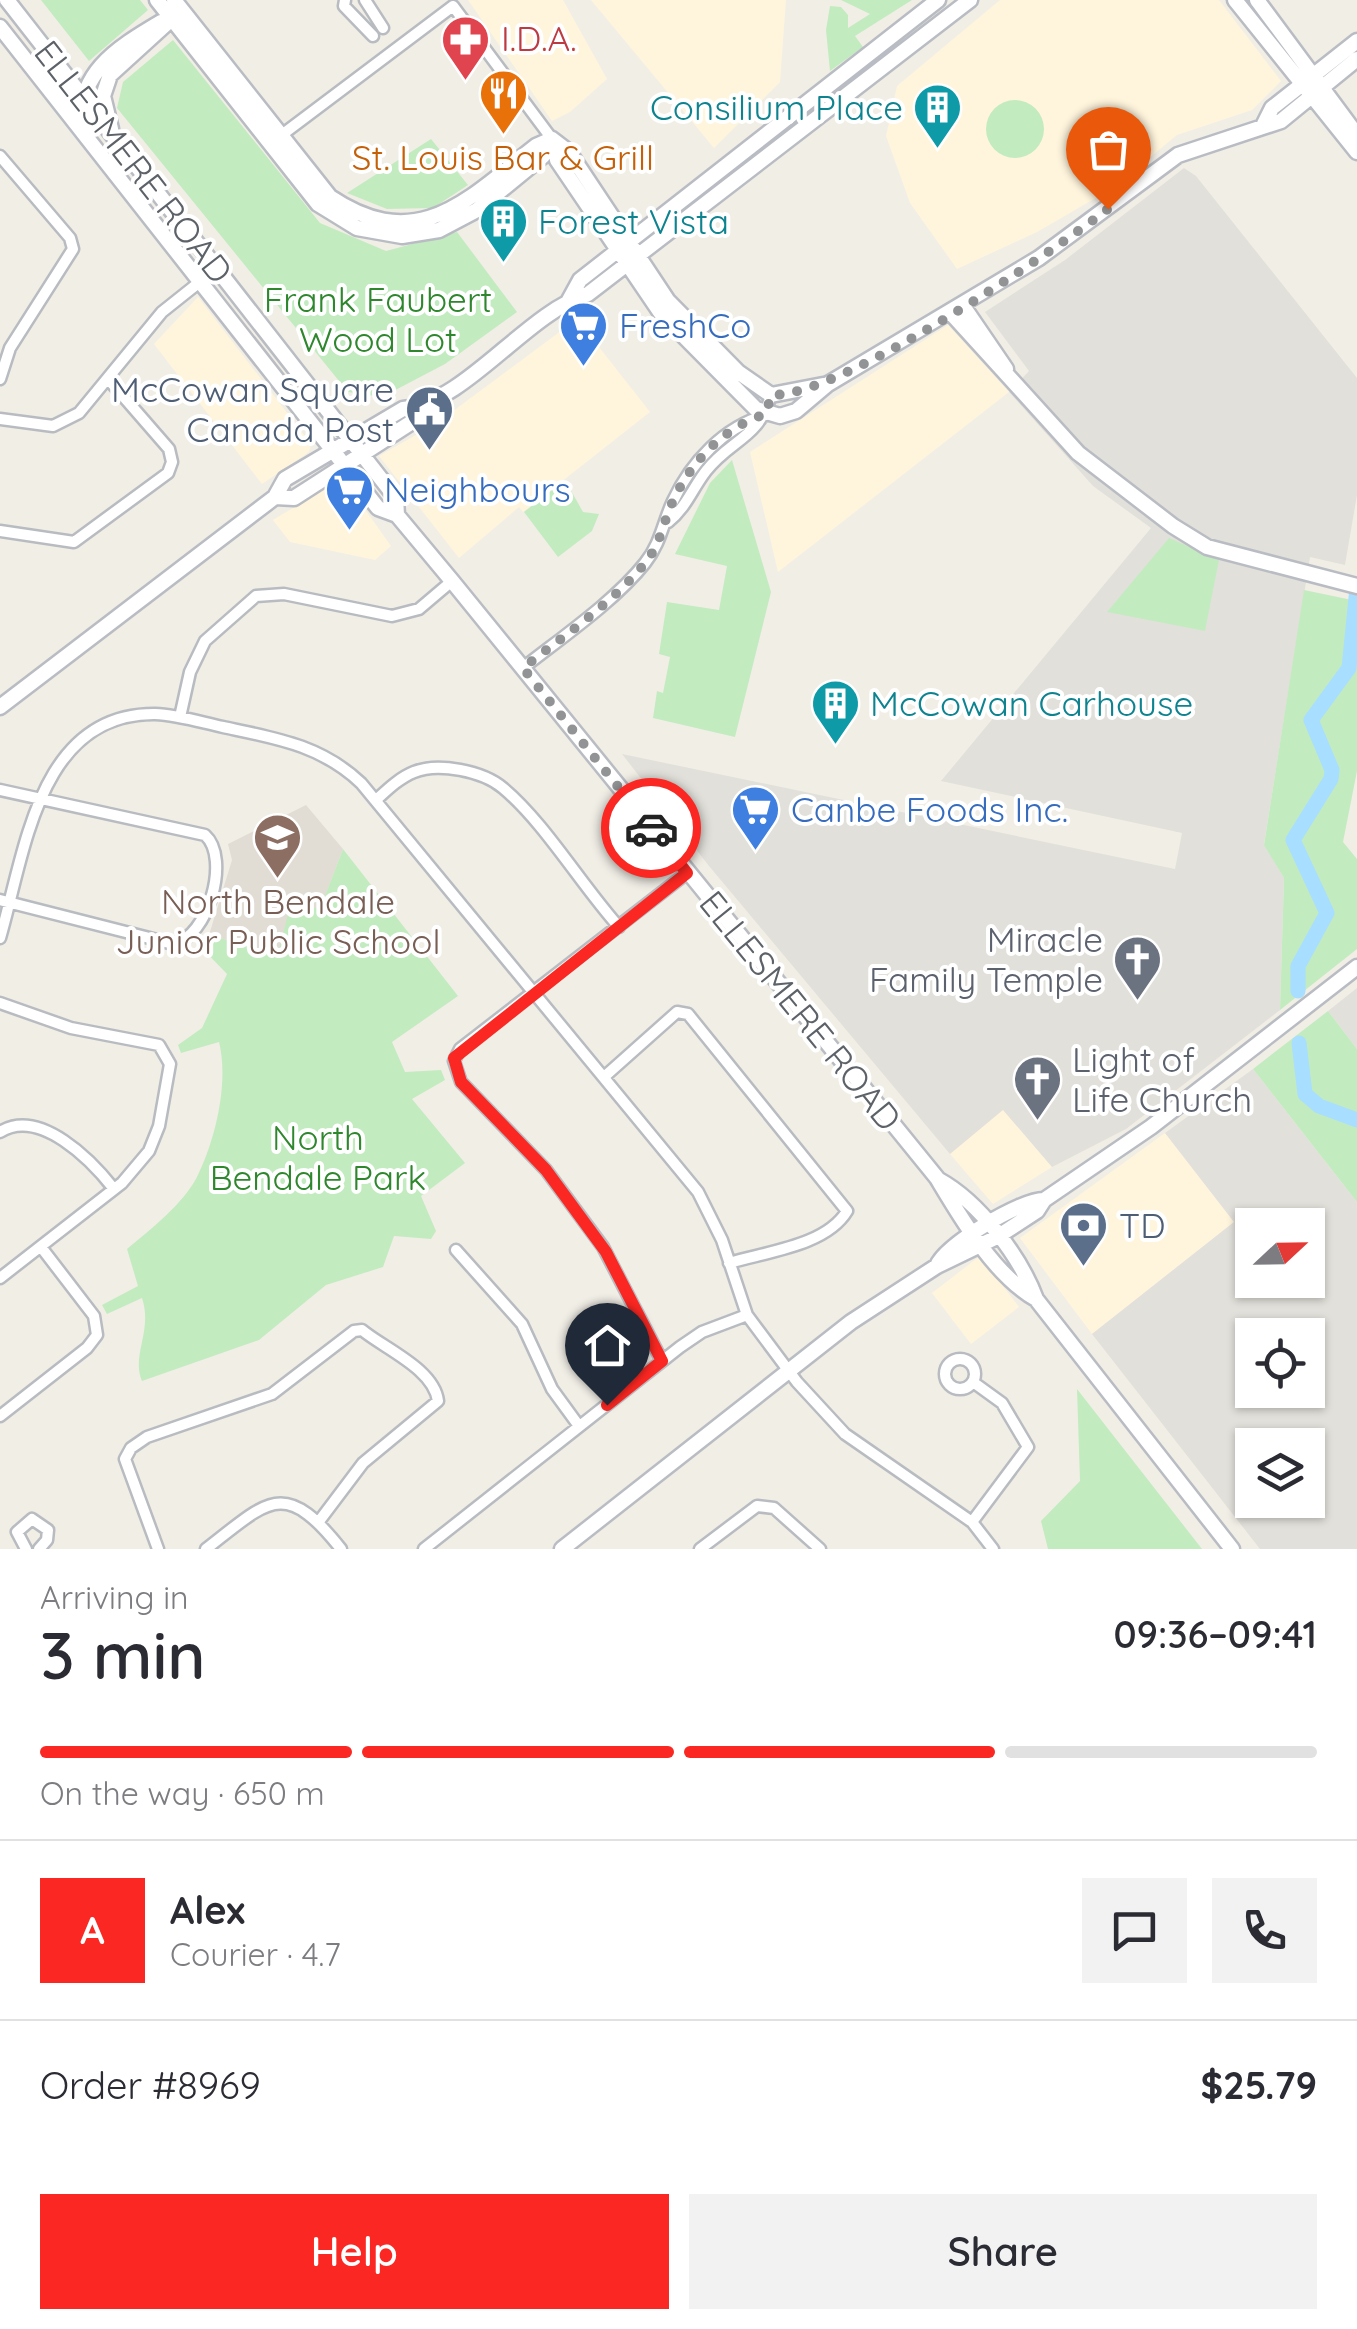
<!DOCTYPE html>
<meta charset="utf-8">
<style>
:root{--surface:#fff;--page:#f2f2f3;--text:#2b2b33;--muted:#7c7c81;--line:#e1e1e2;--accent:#fb2722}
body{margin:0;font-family:Quicksand,sans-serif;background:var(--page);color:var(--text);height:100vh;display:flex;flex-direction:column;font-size:38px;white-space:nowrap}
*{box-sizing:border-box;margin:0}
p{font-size:32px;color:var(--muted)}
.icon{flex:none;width:55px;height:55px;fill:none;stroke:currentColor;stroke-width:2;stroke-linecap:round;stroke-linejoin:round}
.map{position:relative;height:1549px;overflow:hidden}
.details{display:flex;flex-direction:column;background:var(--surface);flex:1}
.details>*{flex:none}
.needle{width:65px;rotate:68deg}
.fabs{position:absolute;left:1235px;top:1208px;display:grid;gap:20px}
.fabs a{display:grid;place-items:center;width:90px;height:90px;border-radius:0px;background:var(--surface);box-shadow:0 2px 8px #0004;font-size:50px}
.pin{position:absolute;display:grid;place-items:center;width:85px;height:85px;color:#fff;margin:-102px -42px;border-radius:50% 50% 50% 0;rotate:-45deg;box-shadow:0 0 10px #0007}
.pin .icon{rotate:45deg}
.courier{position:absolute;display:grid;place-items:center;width:100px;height:100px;margin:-50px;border:8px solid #fb2722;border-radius:50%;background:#fff;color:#222;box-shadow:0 2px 12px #0007}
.headline em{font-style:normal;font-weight:600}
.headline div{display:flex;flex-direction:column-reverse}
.headline{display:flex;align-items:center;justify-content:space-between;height:170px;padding:0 40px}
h1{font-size:65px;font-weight:600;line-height:75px}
.bar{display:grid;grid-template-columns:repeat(4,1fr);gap:15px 10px;align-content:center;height:120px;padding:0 40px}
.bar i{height:12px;border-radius:8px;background:var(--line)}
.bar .on{background:var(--accent)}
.bar p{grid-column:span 4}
.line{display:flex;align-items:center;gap:25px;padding:0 40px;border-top:2px solid var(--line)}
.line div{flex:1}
.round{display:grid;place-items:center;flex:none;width:105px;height:105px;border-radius:0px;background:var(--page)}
.button{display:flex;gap:20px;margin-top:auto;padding:20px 40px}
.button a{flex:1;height:115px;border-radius:0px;background:var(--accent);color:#fff;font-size:40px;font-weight:600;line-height:115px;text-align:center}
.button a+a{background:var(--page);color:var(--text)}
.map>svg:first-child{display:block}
.commercial{fill:#fff5dd}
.industrial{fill:#e2e0da;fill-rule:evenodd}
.education{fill:#e1ddd5}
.green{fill:#c3ebc0}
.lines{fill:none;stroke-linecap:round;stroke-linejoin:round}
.river{stroke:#a8deff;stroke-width:15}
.street-casing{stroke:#b8bcc1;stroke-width:15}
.secondary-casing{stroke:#b9bdc3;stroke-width:19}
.street{stroke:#fff;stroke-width:10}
.secondary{stroke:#fff;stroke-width:14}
.done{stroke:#919394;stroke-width:10;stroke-dasharray:0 18}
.route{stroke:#fb2722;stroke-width:12}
.labels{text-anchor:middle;stroke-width:8;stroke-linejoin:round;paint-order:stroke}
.health-label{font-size:35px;fill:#be3a42;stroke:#fff;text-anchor:start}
.culture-label{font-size:35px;fill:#0d838f;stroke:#fff;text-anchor:start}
.food-label{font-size:35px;fill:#c56008;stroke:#fff}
.street-label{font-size:35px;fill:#5d6268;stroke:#fff}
.park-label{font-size:35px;fill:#2e872d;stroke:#fff}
.shop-label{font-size:35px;fill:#366cbe;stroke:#fff;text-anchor:start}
.service-label{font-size:35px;fill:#4e5e75;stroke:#fff;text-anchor:end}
.education-label{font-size:35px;fill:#785e54;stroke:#fff}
.worship-label{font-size:35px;fill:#5b616d;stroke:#fff;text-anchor:end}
</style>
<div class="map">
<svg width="1357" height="1549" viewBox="0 0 1357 1549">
<rect width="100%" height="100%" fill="#f1eee6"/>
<!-- commercial -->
<path class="commercial" d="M 468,0 L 563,0 L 607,79 L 570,112 L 552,121 Z
M 591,0 L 786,0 L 780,82 L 714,148 Z
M 1000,0 L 1219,0 L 1281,81 L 1252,110 L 1177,135 L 1113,188 L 1037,232 L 957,269 L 910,203 L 886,136 L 897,86 Z
M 198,297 L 311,444 L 309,452 L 262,484 L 154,344 Z
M 577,319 L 650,412 L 523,512 L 519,507 L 459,558 L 379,456 L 437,423 Z
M 948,325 L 1009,392 L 778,572 L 750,452 Z
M 336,482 L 349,487 L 391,546 L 375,560 L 290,542 L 273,520 Z
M 1003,1109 L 1052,1167 L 993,1204 L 950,1154 Z
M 1165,1133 L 1234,1222 L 1092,1334 L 1020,1238 Z
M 980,1256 L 1019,1307 L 971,1344 L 932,1293 Z"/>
<!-- industrial -->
<path class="industrial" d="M 1184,168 L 1196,176 L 1357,378 L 1357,495 L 1345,565 L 1310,557 L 1264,844 L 1284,878 L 1280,1010 L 1126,1129 L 1052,1167 L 1003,1110 L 950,1154 L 709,866 L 622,754 L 1175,869 L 1182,833 L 941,781 L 1151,528 L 1093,486 L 1009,392 L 1029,371 L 985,312 L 1065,260 Z
M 1357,988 L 1357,1049 L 1328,1011 Z
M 1253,1069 L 1357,1202 L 1357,1549 L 1260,1549 L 1092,1334 L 1234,1222 L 1165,1133 ZM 1252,1225 L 1308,1225 L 1308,1280 L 1252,1280 ZM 1252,1335 L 1308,1335 L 1308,1390 L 1252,1390 ZM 1252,1445 L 1308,1445 L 1308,1500 L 1252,1500 Z"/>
<!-- education -->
<path class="education" d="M 306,805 L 343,849 L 320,910 L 278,954 L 209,935 L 232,860 L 228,844 Z"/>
<!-- green -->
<path class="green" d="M 41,0 L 140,0 L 148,10 L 89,61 Z
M 841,0 L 912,0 L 855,36 L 863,47 L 830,71 L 826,30 L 830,6 L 841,7 L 848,15 L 848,28 L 870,14 Z
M 173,40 L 320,223 L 386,251 L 457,232 L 517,312 L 445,364 L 382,397 L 348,392 L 117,108 L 123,82 Z
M986 129a29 29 0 1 1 58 0a29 29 0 1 1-58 0Z
M 431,139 L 468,185 L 433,208 L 387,209 L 347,193 Z
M 732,460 L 771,592 L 735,737 L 653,718 L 657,691 L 663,693 L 670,657 L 659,654 L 667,602 L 719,610 L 727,566 L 675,554 L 710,483 Z
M 565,480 L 583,512 L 599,514 L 592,531 L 558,557 L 524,512 Z
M 1169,538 L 1219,560 L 1205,631 L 1107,612 Z
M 1304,590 L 1357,601 L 1357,771 L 1343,842 L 1357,859 L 1357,949 L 1280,1010 L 1284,878 L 1264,845 Z
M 343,849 L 458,996 L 392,1042 L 405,1072 L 441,1070 L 445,1080 L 412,1099 L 465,1163 L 421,1196 L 436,1231 L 431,1239 L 394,1236 L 383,1267 L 326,1285 L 259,1340 L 142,1381 C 131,1355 153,1331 142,1298 L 107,1314 L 102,1305 L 138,1286 L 127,1249 C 150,1230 183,1204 197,1177 C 216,1139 229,1081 219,1042 L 181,1053 L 178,1045 L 202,1028 L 227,974 L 200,946 L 209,935 L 278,954 L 291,902 L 320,909 Z
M 1328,1011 L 1357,1049 L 1357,1202 L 1253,1069 Z
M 1077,1389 L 1202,1549 L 1048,1549 L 1041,1521 L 1080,1481 Z"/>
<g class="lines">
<!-- river -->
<path class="river" d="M 1298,991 L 1298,966 L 1327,913 L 1293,840 L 1331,779 L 1332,770 L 1311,720 L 1349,668 L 1357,588
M 1299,1043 L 1305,1094 L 1319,1106 L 1357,1120"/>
<defs>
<path id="street" d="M 345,0 L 344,6 L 373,36
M 365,0 L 383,28
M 279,137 L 453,6 L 552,139
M 0,156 L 70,238 L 73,249 L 10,348 L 0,379
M 0,419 L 53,426 L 79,413 L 162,312 L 216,269
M 668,522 C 686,508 692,489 706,471 C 731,439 759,439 771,395
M 0,531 L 74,542 L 168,473 L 172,462 L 169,449 L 109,380
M 523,668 C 561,638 615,601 645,563 C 661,543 663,522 673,501 C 691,462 724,427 766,415
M 180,717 L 190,672 L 205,641 L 256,596 L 284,594 L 392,616 L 419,609 L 452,581
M 0,790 L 205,835 C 231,858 208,938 173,944 L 0,900
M 376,800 C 387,790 399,778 414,772 C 438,762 483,771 503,788 C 544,822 582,886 619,927
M 0,938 C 25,853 38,713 155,714 C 178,715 200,722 223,727 C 275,738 321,745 361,783 L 698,1192 L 722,1240 L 747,1315 L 797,1382 L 845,1434 L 972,1522 L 993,1549
M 0,1003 L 71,1028 L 159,1045 L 170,1064 L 159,1126 L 149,1151 L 122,1183 L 0,1278
M 604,1077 L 677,1012 L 688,1014 L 847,1211 C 826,1246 765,1252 729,1263
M 0,1132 C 40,1107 92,1161 114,1189
M 456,1250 L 522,1324 L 552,1389 L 579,1426
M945 1374a15 15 0 1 1 30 0a15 15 0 1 1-30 0Z
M 662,1361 L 603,1247 L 546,1170 L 461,1082 L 454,1061 L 460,1049 L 687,873
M 0,1416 L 87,1348 L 97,1335 L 94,1316 L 41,1247
M 972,1522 L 1028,1447 L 1002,1403 L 973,1382
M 26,1549 L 17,1532 L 32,1519 L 48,1530 L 47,1540 L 39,1549
M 158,1549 L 125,1459 L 131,1448 L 147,1437 L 272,1394 L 354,1331 L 362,1330 C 385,1349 434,1369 438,1401 L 363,1463 L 320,1520
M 206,1549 C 268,1501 284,1477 341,1549
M 424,1549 L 680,1347 L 702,1332 L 747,1315
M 700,1549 L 757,1506 L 774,1508 L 820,1549"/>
<path id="secondary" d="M 7,0 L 396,498 L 397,515
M 157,0 L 318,204 L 357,228 L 402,236 L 439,230 L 477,210 L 543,156 L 552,139
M 174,0 L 330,197 C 418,256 467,200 536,146 L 552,139
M 1235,0 L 1357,152
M 1257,0 L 1357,135
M 0,27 L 378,508 L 397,515 L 452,581 L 937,1178 C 961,1218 994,1275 1036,1299
M 1264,124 L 1272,108 L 1357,41
M 111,129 L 103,96 L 110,75 L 177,14
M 85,133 C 71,76 117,48 161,22
M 552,139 L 557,160 L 660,312 L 756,409 L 780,416 L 796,411 L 828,384 L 1039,258 L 1178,155 L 1281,121 L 1357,59
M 552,139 L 569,152 L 668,301 L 738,372 L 771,395 L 823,385
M 569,300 L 580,280 L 938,0
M 963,306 L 1006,369
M 950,312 L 1078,453 L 1173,526 L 1207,547 L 1357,586
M 275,497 L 294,498 L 412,422 L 418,407
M 0,707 L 275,497 L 285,479 L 403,409 C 467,402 526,313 588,294 L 970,0
M 939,1180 C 979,1202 1020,1256 1036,1299 L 1232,1549
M 937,1266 C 945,1245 1022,1199 1044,1200
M 562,1549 L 851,1322 L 937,1266 L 997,1237 L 1037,1211 L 1044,1200 L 1151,1127 L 1357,967"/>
</defs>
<!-- street casing -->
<use href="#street" class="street-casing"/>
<!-- secondary casing -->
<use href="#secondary" class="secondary-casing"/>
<!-- street -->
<use href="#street" class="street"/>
<!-- secondary -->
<use href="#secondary" class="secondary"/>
</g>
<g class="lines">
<!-- done -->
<path class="done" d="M 651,828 L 523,668 C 561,638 615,601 645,563 C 661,544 663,522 673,501 C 691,462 724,427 766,414 L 771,395 C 840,397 1048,255 1108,209"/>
<!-- route -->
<path class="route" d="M 607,1405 L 662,1361 L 606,1252 L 546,1170 L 461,1082 L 454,1058 L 687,873 L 651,828"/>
</g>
<!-- icons -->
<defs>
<symbol id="pharmacy-pin" viewBox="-11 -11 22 30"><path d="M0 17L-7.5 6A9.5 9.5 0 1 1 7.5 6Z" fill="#e0444e" stroke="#fff"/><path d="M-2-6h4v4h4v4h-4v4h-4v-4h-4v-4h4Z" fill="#fff"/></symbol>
<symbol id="restaurant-pin" viewBox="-11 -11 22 30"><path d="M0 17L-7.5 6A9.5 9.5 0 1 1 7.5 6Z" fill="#e8710a" stroke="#fff"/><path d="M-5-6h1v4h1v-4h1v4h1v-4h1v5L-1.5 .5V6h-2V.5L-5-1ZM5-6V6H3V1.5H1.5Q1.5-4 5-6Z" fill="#fff"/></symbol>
<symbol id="building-pin" viewBox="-11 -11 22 30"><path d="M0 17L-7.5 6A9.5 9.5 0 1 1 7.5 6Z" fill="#0f9aa8" stroke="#fff"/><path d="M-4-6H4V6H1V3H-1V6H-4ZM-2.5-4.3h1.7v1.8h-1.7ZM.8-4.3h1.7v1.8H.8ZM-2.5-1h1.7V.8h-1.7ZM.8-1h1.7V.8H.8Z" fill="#fff"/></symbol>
<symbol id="supermarket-pin" viewBox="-11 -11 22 30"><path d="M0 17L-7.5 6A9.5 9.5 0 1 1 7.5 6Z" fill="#3f7fe0" stroke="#fff"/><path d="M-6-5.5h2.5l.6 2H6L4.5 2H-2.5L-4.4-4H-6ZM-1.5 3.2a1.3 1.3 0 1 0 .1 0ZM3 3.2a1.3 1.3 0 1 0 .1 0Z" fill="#fff"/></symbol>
<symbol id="civic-pin" viewBox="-11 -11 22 30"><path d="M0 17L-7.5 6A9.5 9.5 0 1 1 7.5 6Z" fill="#5c6f8a" stroke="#fff"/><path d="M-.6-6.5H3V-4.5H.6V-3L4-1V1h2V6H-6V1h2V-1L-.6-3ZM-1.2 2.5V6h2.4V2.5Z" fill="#fff"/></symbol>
<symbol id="school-pin" viewBox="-11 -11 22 30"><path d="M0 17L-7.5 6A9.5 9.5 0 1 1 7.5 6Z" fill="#8d6e63" stroke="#fff"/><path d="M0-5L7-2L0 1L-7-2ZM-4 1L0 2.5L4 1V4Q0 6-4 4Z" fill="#fff"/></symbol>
<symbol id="church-pin" viewBox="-11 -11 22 30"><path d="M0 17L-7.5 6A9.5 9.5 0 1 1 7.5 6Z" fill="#6b7280" stroke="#fff"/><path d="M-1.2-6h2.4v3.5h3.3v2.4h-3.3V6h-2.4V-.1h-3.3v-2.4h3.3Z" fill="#fff"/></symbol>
<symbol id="bank-pin" viewBox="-11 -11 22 30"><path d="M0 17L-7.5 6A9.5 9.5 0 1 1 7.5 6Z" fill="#5c6f8a" stroke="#fff"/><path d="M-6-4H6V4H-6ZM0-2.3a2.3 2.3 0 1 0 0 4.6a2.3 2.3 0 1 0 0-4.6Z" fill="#fff"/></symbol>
</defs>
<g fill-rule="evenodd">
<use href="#pharmacy-pin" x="438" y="12" width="55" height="75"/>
<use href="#restaurant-pin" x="476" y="66" width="55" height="75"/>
<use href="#building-pin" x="910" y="80" width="55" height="75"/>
<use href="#building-pin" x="476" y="194" width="55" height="75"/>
<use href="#supermarket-pin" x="556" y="298" width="55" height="75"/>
<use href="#civic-pin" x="402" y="382" width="55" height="75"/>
<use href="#supermarket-pin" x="322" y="462" width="55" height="75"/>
<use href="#building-pin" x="808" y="676" width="55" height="75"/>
<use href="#supermarket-pin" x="728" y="782" width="55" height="75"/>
<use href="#school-pin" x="250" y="810" width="55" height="75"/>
<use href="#church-pin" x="1110" y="932" width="55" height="75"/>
<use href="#church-pin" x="1010" y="1052" width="55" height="75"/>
<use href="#bank-pin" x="1056" y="1198" width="55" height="75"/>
</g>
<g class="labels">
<!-- health labels -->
<g class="health-label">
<text x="501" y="51">I.D.A.</text>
</g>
<!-- culture labels -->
<g class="culture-label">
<text x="903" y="120" text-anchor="end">Consilium Place</text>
<text x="538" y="234">Forest Vista</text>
<text x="870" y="716">McCowan Carhouse</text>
</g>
<!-- food labels -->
<g class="food-label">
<text x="503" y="170">St. Louis Bar &amp; Grill</text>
</g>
<!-- street labels -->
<g class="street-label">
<text transform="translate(133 162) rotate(52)" y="12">ELLESMERE ROAD</text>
<text transform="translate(800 1011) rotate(51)" y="12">ELLESMERE ROAD</text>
</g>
<!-- park labels -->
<g class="park-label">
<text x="378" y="312">Frank Faubert<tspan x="378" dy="40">Wood Lot</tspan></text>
<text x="318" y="1150">North<tspan x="318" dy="40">Bendale Park</tspan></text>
</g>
<!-- shop labels -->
<g class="shop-label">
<text x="619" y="338">FreshCo</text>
<text x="384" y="502">Neighbours</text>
<text x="791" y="822">Canbe Foods Inc.</text>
</g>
<!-- service labels -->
<g class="service-label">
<text x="394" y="402">McCowan Square<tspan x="394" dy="40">Canada Post</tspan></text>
<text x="1119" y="1238" text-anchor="start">TD</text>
</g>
<!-- education labels -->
<g class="education-label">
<text x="278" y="914">North Bendale<tspan x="278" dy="40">Junior Public School</tspan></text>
</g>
<!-- worship labels -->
<g class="worship-label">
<text x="1103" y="952">Miracle<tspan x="1103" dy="40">Family Temple</tspan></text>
<text x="1072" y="1072" text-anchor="start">Light of<tspan x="1072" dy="40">Life Church</tspan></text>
</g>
</g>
</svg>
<div class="fabs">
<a><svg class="needle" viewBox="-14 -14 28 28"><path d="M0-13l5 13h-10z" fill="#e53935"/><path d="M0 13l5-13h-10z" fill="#7c7c81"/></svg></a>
<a><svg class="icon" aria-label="locate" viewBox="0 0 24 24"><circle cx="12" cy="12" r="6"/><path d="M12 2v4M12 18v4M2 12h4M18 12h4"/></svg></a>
<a><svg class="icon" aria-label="layers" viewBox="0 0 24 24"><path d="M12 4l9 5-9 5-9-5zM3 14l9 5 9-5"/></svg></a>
</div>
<div class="pin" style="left:1108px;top:209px;background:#ea580c"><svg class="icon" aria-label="bag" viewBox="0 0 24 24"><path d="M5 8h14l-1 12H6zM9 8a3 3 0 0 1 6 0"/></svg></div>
<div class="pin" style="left:607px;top:1405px;background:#1f2937"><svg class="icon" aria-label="home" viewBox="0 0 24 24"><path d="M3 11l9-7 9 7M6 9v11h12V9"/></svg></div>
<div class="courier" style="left:651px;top:828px"><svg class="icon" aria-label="car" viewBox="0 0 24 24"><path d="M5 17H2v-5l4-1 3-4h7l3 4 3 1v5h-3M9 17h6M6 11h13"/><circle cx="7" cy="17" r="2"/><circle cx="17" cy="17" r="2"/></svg></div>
</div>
<section class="details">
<div class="headline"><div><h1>3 min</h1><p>Arriving in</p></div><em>09:36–09:41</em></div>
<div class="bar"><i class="on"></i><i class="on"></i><i class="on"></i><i></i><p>On the way · 650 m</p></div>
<div class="line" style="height:180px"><b class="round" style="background:var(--accent);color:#fff">A</b><div><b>Alex</b><p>Courier · 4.7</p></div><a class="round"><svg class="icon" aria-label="chat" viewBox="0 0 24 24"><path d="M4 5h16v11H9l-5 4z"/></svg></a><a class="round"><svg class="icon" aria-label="phone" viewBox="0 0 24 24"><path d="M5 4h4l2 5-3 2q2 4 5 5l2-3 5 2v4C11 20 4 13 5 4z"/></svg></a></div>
<div class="line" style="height:130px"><div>Order #8969</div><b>$25.79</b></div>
<div class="button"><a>Help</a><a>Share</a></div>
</section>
